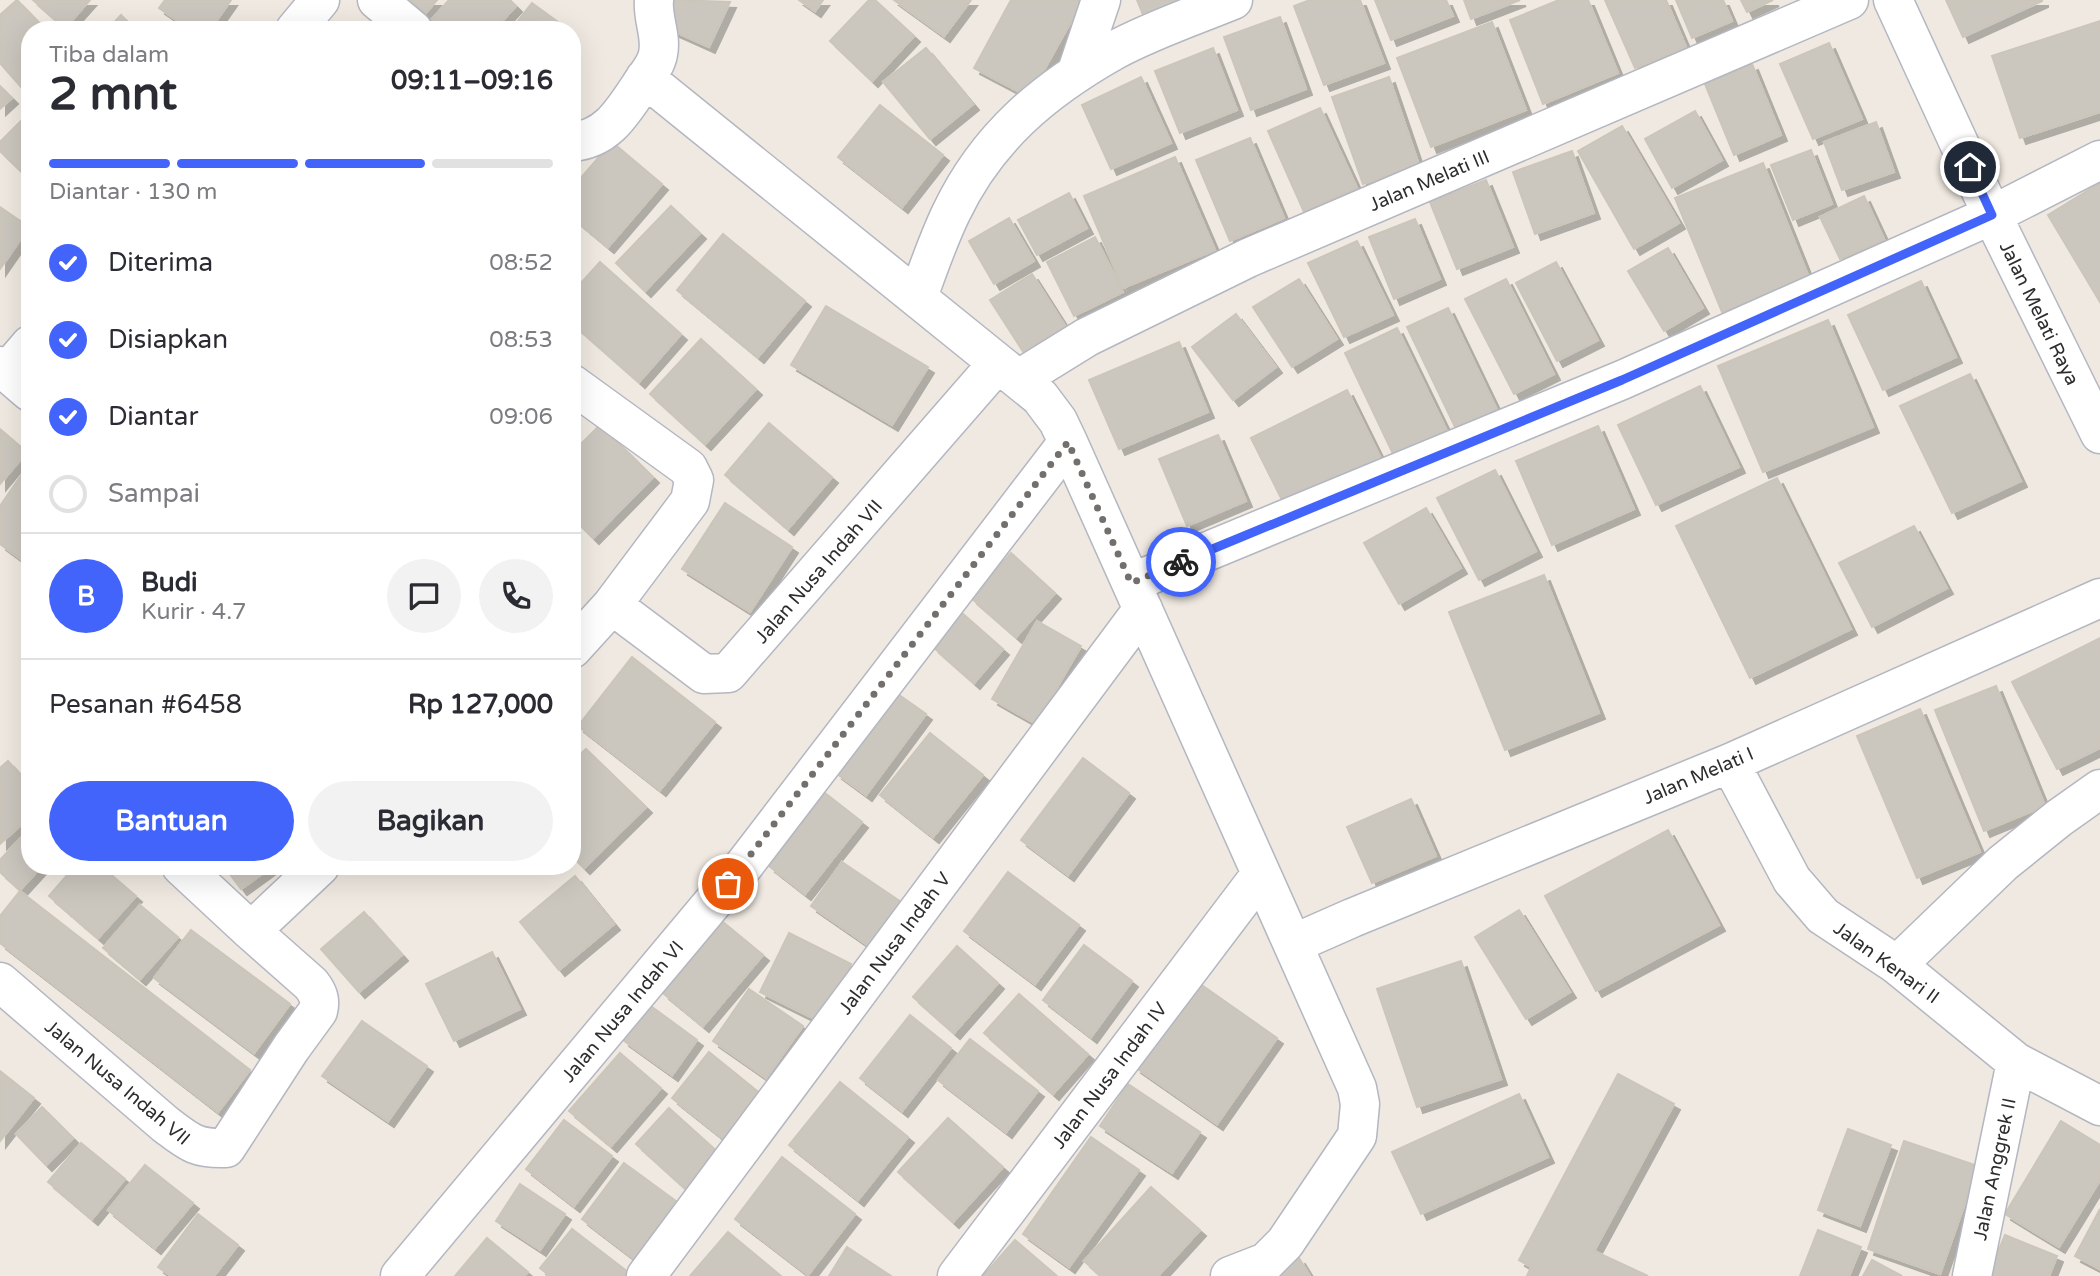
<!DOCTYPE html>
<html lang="id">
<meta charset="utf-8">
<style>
:root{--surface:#fff;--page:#f2f2f3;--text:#2b2b33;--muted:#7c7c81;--line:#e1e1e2;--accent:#4264fb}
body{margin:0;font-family:"Varela Round",sans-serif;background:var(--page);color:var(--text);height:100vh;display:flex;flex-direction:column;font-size:26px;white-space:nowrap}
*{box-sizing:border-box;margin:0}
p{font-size:23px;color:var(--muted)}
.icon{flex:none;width:38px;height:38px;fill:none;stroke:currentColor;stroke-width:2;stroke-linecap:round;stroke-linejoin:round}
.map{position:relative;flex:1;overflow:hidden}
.panel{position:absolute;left:21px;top:21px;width:560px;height:854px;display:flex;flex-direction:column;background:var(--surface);border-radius:28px;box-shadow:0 7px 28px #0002}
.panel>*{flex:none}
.pin{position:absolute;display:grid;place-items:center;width:60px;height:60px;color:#fff;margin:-30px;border:4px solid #fff;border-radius:50%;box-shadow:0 2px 7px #0007}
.courier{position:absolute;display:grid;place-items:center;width:70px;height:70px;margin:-35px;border:5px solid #4264fb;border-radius:50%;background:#fff;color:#222;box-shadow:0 2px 9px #0007}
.headline em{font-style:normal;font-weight:700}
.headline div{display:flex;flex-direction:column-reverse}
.headline{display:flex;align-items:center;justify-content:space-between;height:119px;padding:0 28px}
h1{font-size:46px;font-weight:700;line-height:52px}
.bar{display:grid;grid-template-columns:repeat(4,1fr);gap:10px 7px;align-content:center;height:84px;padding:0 28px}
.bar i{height:9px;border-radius:5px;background:var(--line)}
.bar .on{background:var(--accent)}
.bar p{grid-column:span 4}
.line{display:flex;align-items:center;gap:18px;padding:0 28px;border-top:2px solid var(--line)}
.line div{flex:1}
.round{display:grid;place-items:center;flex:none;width:74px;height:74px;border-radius:37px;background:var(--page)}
ol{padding:0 28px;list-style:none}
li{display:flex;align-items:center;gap:21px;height:77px}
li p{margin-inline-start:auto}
li .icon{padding:7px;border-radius:50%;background:var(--accent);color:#fff;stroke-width:4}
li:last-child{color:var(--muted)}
li i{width:38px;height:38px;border:4px solid var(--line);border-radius:50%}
.primary-button{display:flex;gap:14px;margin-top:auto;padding:14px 28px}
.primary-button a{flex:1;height:80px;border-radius:42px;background:var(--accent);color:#fff;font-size:28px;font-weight:700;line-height:80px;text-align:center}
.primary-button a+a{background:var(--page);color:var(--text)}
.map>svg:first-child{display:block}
.building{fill:#cbc7bf;stroke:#cbc5ba;stroke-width:2;filter:url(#shadow)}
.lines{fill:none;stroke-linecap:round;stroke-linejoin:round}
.minor-casing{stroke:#b4b7c1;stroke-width:41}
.minor{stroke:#fff;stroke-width:38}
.done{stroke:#726f6d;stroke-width:7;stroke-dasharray:0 12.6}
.route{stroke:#4264fb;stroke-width:9}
.labels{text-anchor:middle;stroke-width:5;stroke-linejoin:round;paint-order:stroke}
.street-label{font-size:19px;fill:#2e2e2e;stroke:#fff}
</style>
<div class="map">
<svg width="2100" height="1276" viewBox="0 0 2100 1276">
<defs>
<filter id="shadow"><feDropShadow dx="6" dy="6" stdDeviation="0" flood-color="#0004"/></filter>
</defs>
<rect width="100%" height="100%" fill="#efe9e1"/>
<!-- building -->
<path class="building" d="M 17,0 L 46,30 L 30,30 L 30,80 L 21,87 L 0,63 L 0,15 Z
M 33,0 L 90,0 L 65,28 Z
M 165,0 L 231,0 L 210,30 L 191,30 L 159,8 Z
M 410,0 L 437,0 L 425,14 Z
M 449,0 L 510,0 L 516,6 L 494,30 L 444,30 L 432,19 Z
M 672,0 L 730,2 L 709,47 L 660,25 Z
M 799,0 L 823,0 L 815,11 Z
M 869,0 L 875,0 L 914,36 L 872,81 L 830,41 Z
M 894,0 L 971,0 L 944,36 Z
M 1011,0 L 1083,0 L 1029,97 L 974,68 Z
M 1137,0 L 1187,0 L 1144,17 Z
M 1310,0 L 1360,0 L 1384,63 L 1324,85 L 1294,6 Z
M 1375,0 L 1446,0 L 1453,16 L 1391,40 Z
M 1464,0 L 1520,0 L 1471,19 Z
M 1559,0 L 1588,0 L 1618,73 L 1543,104 L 1510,20 Z
M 1605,0 L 1666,0 L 1686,47 L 1635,68 Z
M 1676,0 L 1723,0 L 1732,21 L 1692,38 Z
M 1741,0 L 1773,0 L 1747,12 Z
M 1946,0 L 2042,0 L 2042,1 L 1963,37 Z
M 532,3 L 569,30 L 511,30 Z
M 121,15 L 136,30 L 107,30 Z
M 1280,17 L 1306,89 L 1251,110 L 1224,37 Z
M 2100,21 L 2100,112 L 2020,138 L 1992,56 Z
M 1492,22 L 1526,110 L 1431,147 L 1397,58 Z
M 1829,43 L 1862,119 L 1813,139 L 1780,64 Z
M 926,48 L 973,104 L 930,139 L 883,82 Z
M 1213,48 L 1237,110 L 1180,133 L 1155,71 Z
M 1752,64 L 1781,135 L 1734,155 L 1705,84 Z
M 1141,77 L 1171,143 L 1111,169 L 1082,105 Z
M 1389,77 L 1419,165 L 1363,184 L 1332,97 Z
M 0,86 L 12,98 L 0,109 Z
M 880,105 L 943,155 L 902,207 L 838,157 Z
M 1320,108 L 1357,188 L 1304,212 L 1268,131 Z
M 1695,111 L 1722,160 L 1672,188 L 1645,139 Z
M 30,112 L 30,180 L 0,151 L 0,142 Z
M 1876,122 L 1894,172 L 1842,190 L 1824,142 Z
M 1622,126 L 1679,223 L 1634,249 L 1578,151 Z
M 1250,138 L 1284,218 L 1230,241 L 1196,160 Z
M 612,142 L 662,184 L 608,247 L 572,217 L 572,188 Z
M 1811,150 L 1832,204 L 1793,220 L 1771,165 Z
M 1572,151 L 1594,213 L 1535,234 L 1513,172 Z
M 1175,157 L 1215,250 L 1123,288 L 1084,196 Z
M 1763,163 L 1809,278 L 1722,312 L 1675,198 Z
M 1486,180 L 1513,247 L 1457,269 L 1430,202 Z
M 2100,183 L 2100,302 L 2048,215 Z
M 1069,193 L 1087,228 L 1037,255 L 1018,220 Z
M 1864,196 L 1884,239 L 1840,259 L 1820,217 Z
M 671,206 L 700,233 L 645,291 L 616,263 Z
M 0,207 L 29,227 L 0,269 Z
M 1009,218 L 1034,261 L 994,284 L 969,241 Z
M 1415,219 L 1440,279 L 1394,299 L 1369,237 Z
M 723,234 L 805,301 L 758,357 L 677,290 Z
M 1095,237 L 1123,292 L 1074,316 L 1047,262 Z
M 1357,241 L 1393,315 L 1344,337 L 1308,263 Z
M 1668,248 L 1703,308 L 1664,331 L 1628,271 Z
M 600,262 L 681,334 L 639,382 L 572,323 L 572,293 Z
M 1556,262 L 1598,340 L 1557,361 L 1516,283 Z
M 1032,274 L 1067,329 L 1026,356 L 990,300 Z
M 1299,279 L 1337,339 L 1292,367 L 1253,307 Z
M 1506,279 L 1554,374 L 1514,394 L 1465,299 Z
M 1921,281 L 1956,357 L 1883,390 L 1848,315 Z
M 826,306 L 928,367 L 892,425 L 791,365 Z
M 1448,308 L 1497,410 L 1456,429 L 1407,327 Z
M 1236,314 L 1276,367 L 1233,400 L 1192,347 Z
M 1828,320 L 1873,427 L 1763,472 L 1718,366 Z
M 1397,328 L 1447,431 L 1394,456 L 1345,353 Z
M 701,339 L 756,389 L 705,444 L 650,394 Z
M 1179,342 L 1208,412 L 1119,449 L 1089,380 Z
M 1970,374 L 2021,481 L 1952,513 L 1900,406 Z
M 1700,386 L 1739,467 L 1656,505 L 1618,425 Z
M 1347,390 L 1381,459 L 1285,506 L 1251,438 Z
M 769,423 L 832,477 L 788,529 L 725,475 Z
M 600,425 L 653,477 L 593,538 L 572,517 L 572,453 Z
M 1598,426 L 1634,509 L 1552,545 L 1516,461 Z
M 0,429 L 27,452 L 0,484 Z
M 1218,435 L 1246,501 L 1187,526 L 1159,459 Z
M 29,464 L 30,557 L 26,563 L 0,544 L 0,506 Z
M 1495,470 L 1536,551 L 1479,580 L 1437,498 Z
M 1777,478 L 1851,629 L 1750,678 L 1676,526 Z
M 725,503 L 792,547 L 750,612 L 682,569 Z
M 1426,508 L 1461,568 L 1399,604 L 1364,543 Z
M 1914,526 L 1947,588 L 1872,627 L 1839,563 Z
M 1011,553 L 1055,593 L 1016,637 L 971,598 Z
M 1544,575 L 1599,713 L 1505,750 L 1449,612 Z
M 962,613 L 1003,649 L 974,683 L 933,647 Z
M 1037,621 L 1081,646 L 1036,724 L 992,699 Z
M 2100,638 L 2100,748 L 2057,769 L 2012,682 Z
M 632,657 L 715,722 L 660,790 L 578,726 Z
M 1996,686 L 2045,806 L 1984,831 L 1935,710 Z
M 895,692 L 926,714 L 866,795 L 836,773 Z
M 1920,709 L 1980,852 L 1917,878 L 1857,736 Z
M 930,733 L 983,775 L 933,837 L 880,795 Z
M 586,749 L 646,807 L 584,868 L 572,856 L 572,762 Z
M 1083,758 L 1129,793 L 1068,875 L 1021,840 Z
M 8,761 L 30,786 L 30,817 L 1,843 L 0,768 Z
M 825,793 L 862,822 L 805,894 L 769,866 Z
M 1411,799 L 1436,856 L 1372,883 L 1347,827 Z
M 30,828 L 30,866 L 42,866 L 20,890 L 0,872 L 0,860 Z
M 1668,830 L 1719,925 L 1596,991 L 1545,896 Z
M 842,862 L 913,910 L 882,955 L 811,906 Z
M 75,866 L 101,866 L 136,896 L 98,938 L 49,896 Z
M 224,866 L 273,866 L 241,889 Z
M 1008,872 L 1079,925 L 1035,984 L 964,931 Z
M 575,876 L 614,924 L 559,970 L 520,922 Z
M 20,891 L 250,1070 L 218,1112 L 0,943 L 0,916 Z
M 140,905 L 178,937 L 140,979 L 103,948 Z
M 1519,910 L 1570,992 L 1526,1019 L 1475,937 Z
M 364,912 L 402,955 L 359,992 L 321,949 Z
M 723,922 L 763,955 L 703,1026 L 663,993 Z
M 191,930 L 290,1004 L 254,1053 L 154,978 Z
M 789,933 L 851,964 L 821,1022 L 760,992 Z
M 1084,945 L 1132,981 L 1091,1037 L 1043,1000 Z
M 957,946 L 998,983 L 954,1033 L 913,997 Z
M 492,952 L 520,1009 L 454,1041 L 426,984 Z
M 1461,961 L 1501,1079 L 1417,1107 L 1377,989 Z
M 1196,981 L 1277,1038 L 1217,1124 L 1135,1067 Z
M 749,989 L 803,1026 L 766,1078 L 713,1041 Z
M 1019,994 L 1088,1054 L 1053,1094 L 984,1033 Z
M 648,1004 L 697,1040 L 672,1075 L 623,1040 Z
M 910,1015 L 951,1048 L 902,1111 L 860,1078 Z
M 362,1021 L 427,1066 L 388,1121 L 322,1076 Z
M 970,1039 L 1038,1091 L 1006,1132 L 938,1080 Z
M 709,1052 L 762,1095 L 725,1140 L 672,1098 Z
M 620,1053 L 661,1088 L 611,1146 L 569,1111 Z
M 0,1071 L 34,1098 L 0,1141 Z
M 1618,1074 L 1674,1104 L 1594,1251 L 1648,1276 L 1527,1276 L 1531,1267 L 1519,1260 Z
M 840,1082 L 908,1137 L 858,1200 L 789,1145 Z
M 1128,1084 L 1200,1132 L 1172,1173 L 1100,1126 Z
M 1519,1094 L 1548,1157 L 1421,1214 L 1392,1152 Z
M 42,1107 L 73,1138 L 46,1165 L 16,1134 Z
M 669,1108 L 720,1154 L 687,1190 L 636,1144 Z
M 948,1118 L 1003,1167 L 953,1222 L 898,1172 Z
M 564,1120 L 612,1156 L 574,1206 L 526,1169 Z
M 2061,1121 L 2100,1145 L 2100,1180 L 2059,1247 L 2005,1214 Z
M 1848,1129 L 1891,1145 L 1860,1226 L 1818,1210 Z
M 1091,1137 L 1139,1170 L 1069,1267 L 1023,1234 Z
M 1904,1141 L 1978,1166 L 1940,1274 L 1868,1249 Z
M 81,1143 L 125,1179 L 92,1219 L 48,1182 Z
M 782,1157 L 855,1214 L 808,1275 L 735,1219 Z
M 624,1163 L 684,1207 L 641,1264 L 582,1219 Z
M 145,1165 L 193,1203 L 155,1248 L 108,1210 Z
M 520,1184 L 565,1214 L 540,1250 L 496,1221 Z
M 1151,1187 L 1200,1230 L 1158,1276 L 1101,1276 L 1084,1261 Z
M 2100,1209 L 2100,1269 L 2075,1256 Z
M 198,1214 L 238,1245 L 214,1276 L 171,1276 L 158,1267 Z
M 572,1229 L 628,1272 L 626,1276 L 550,1276 L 540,1268 Z
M 1818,1230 L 1861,1247 L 1849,1276 L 1800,1276 Z
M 728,1232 L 781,1276 L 690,1276 Z
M 2005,1235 L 2057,1256 L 2049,1276 L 1988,1276 Z
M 487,1238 L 528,1272 L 524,1276 L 455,1276 Z
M 1015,1240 L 1057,1276 L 983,1276 Z
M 847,1247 L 891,1276 L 829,1276 Z
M 1299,1258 L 1310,1276 L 1269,1276 Z
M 1872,1260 L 1902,1276 L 1863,1276 Z"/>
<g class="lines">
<defs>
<path id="minor" d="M 377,0 L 413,30
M 1893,0 L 1992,215 L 2100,434
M 295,30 L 320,0
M 1076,74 L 1101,0
M 645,78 L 1040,397 L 1058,421 L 1068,442 L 1357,1088 L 1360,1104 L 1357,1136 L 1285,1243 L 1266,1262 L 1230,1276
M 572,142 C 607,139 622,113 640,86 C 646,76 656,66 658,54 C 662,36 652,18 654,0
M 918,297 C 928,269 938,240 951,213 C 987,137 1044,90 1115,50 C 1152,30 1194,16 1233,0
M 0,366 L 30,392
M 7,372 L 30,345
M 1019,379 L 1087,337 L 1248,258 L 1849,0
M 572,384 L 688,468 L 694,480 L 690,501 L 612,605
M 1131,583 L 1622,380 L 1992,215 L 2100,160
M 572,649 L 612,605 L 704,674 L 728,673 L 997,364
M 1730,763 L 1792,880 L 1823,916 L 1897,965 L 2016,1062 L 2100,1106
M 181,866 L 251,931
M 1293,944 L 1352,918 L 1730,763 L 2100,598
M 1897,965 L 2003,863 L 2059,818 L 2100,789
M 0,982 L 165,1124 C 189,1142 195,1149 226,1148 L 291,1048 L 318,1011 C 321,1000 318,993 311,984 L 251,931 L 320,866
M 400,1276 L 745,864 L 1068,442
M 646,1276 L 1143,609
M 957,1276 L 1261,874
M 1972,1276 L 2016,1062"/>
</defs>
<!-- minor casing -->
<use href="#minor" class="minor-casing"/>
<!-- minor -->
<use href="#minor" class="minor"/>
</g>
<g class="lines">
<!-- done -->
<path class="done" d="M 728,884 L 1068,442 L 1131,583 L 1181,562"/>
<!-- route -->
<path class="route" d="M 1181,562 L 1622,380 L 1992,215 L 1970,167"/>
</g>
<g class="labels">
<!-- street labels -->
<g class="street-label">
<text transform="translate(1429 180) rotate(-23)" y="7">Jalan Melati III</text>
<text transform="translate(2040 313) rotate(64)" y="7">Jalan Melati Raya</text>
<text transform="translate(818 571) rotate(-49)" y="7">Jalan Nusa Indah VII</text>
<text transform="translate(1698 775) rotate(-23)" y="7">Jalan Melati I</text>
<text transform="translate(894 943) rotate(-53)" y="7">Jalan Nusa Indah V</text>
<text transform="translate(1887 962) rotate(36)" y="7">Jalan Kenari II</text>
<text transform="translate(622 1011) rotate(-50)" y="7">Jalan Nusa Indah VI</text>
<text transform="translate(1109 1075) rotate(-53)" y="7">Jalan Nusa Indah IV</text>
<text transform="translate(118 1082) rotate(40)" y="7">Jalan Nusa Indah VII</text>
<text transform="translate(1994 1169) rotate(-78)" y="7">Jalan Anggrek II</text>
</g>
</g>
</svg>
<div class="pin" style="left:728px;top:884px;background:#ea580c"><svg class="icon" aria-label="bag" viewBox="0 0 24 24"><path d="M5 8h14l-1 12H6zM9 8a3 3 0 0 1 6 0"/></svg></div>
<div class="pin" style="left:1970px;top:167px;background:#1f2937"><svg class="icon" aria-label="home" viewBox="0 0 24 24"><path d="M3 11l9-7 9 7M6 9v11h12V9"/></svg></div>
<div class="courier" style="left:1181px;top:562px"><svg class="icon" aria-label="bike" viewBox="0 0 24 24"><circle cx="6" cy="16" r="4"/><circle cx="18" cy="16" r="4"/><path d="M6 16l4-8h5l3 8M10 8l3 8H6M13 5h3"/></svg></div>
<section class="panel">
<div class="headline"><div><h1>2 mnt</h1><p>Tiba dalam</p></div><em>09:11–09:16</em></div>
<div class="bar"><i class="on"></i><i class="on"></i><i class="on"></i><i></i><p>Diantar · 130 m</p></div>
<ol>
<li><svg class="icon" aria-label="check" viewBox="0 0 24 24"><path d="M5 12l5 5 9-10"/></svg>Diterima<p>08:52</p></li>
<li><svg class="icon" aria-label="check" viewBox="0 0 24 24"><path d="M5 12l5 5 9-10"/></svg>Disiapkan<p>08:53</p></li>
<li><svg class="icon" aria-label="check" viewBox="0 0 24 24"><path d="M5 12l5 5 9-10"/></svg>Diantar<p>09:06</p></li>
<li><i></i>Sampai</li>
</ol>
<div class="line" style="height:126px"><b class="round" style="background:var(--accent);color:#fff">B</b><div><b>Budi</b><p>Kurir · 4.7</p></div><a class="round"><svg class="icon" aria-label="chat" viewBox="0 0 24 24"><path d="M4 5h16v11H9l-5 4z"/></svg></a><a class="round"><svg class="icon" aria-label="phone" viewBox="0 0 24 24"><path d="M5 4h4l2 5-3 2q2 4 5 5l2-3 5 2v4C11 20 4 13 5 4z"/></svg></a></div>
<div class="line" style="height:91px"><div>Pesanan #6458</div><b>Rp 127,000</b></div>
<div class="primary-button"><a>Bantuan</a><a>Bagikan</a></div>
</section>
</div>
